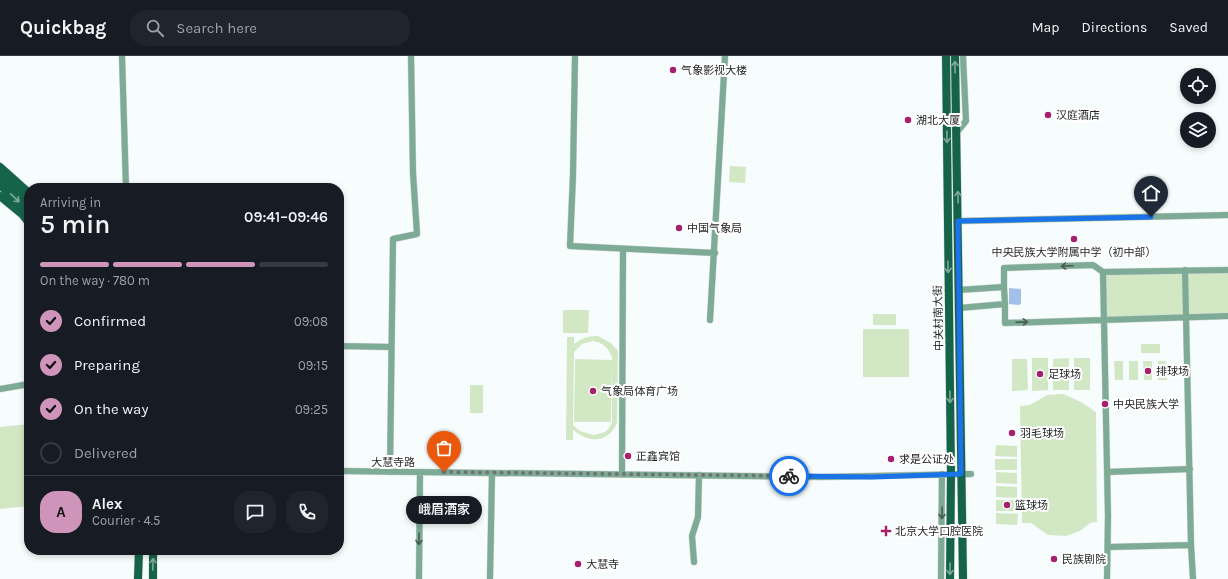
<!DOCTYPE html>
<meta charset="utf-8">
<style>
:root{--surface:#171b24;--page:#20242c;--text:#f1f3f6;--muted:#9ea1a6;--line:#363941;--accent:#cf94b9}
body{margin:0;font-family:Karla,"Noto Sans SC",sans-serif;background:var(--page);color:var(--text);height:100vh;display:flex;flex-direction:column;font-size:15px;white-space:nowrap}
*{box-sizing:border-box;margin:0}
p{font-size:13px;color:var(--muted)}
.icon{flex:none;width:22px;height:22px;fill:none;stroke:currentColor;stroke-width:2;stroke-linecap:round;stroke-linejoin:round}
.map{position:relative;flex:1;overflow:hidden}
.sheet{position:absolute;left:24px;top:127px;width:320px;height:372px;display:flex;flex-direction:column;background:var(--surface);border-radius:16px;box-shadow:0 2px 6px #0003}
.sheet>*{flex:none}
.controls{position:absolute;left:1180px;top:12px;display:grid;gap:8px}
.controls a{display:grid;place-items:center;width:36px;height:36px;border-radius:50%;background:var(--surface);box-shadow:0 2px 6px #0003;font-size:20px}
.pin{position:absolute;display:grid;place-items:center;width:34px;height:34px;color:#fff;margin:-41px -17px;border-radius:50% 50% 50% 0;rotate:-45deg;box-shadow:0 0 4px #0007}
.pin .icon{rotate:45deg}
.courier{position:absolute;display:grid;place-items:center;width:40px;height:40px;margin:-20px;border:3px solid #1a73e8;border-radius:50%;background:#fff;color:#222;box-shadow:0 1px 5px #0007}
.bubble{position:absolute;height:28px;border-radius:14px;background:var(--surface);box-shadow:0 2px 6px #0003;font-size:13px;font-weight:600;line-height:28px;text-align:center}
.headline em{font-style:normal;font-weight:600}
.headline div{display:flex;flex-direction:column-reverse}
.headline{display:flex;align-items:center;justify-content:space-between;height:68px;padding:0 16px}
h1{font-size:26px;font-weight:600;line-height:30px}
.bar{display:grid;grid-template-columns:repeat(4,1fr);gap:6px 4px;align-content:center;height:48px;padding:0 16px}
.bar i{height:5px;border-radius:3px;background:var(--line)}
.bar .current{background:var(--accent)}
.bar p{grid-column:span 4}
.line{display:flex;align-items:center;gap:10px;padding:0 16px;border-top:1px solid var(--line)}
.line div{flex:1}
.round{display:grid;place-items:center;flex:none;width:42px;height:42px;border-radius:16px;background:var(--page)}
ol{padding:0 16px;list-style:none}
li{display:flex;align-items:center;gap:12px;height:44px}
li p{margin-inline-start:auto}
li .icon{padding:4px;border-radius:50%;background:var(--accent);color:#111;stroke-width:4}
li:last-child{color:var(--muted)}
li i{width:22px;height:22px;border:2px solid var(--line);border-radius:50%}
header{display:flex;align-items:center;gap:24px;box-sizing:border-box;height:56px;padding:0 20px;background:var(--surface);border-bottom:1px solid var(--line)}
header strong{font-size:19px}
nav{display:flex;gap:22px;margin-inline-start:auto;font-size:14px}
.search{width:280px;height:36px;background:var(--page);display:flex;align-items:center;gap:10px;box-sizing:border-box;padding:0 14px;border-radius:16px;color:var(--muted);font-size:15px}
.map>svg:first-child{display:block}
.green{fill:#d2e8c5;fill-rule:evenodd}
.water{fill:#a3c0e9}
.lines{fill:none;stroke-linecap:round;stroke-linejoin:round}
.minor-casing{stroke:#d1d6d6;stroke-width:7}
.major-casing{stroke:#d1d6d6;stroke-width:9}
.minor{stroke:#7eab96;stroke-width:6}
.major{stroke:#156449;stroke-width:8}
.oneway{stroke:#7eaa9b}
.oneway2{stroke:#495c54}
.done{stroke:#6f7272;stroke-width:4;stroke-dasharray:0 7.2}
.route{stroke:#1a73e8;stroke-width:5}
.poi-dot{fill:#a5216e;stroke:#fff;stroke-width:1.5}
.labels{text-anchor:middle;stroke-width:4;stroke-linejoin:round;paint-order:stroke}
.poi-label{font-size:11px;fill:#262828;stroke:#fff;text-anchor:start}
.street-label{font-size:11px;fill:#262828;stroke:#fff}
</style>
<header>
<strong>Quickbag</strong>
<div class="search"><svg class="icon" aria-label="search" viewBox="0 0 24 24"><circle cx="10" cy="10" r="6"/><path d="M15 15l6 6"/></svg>Search here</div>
<nav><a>Map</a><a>Directions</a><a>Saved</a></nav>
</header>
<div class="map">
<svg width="1228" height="523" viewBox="0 0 1228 523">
<rect width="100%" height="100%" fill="#f7fcfc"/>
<!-- green -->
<path class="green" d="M 730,110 L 746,111 L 745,127 L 729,126 Z
M 1228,214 L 1228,260 L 1104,263 L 1103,216 Z
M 563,254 L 589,254 L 588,277 L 563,277 Z
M 873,258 L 896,258 L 896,269 L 873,269 Z
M 863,273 L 909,273 L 909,321 L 863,321 Z
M 598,280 L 611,287 L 618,295 L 617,367 C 607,388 590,387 573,374 L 573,384 L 566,384 L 567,281 L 574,281 L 574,288 C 582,282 588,280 598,280 ZM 593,285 C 603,287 609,292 612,302 L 612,366 L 609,372 L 605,376 L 594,379 L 580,375 L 573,369 L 574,296 L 582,288 Z
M 1141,288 L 1160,288 L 1160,297 L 1141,297 Z
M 1032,302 L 1048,302 L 1048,334 L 1032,335 Z
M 1069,302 L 1069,334 L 1053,334 L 1053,303 Z
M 1074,302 L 1090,302 L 1090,334 L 1074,334 Z
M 575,303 L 612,304 L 611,366 L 574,366 Z
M 1012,303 L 1027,303 L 1028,334 L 1012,335 Z
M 1114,305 L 1123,305 L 1123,324 L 1115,324 Z
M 1129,305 L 1138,305 L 1138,324 L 1129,324 Z
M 1143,305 L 1152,305 L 1152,324 L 1144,324 Z
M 1158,305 L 1166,305 L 1167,324 L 1158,324 Z
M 470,329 L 483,329 L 483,357 L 470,357 Z
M 1063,338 L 1081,346 L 1096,356 L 1097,466 L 1090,467 L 1080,475 L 1066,480 L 1048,479 L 1031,467 L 1022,467 L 1020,350 L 1030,349 L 1047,339 Z
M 29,368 L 29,450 L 0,453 L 0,371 Z
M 996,389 L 1017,390 L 1017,401 L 995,400 Z
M 995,403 L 1017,403 L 1017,414 L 995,414 Z
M 996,416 L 1017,417 L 1017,428 L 996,427 Z
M 996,430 L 1017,431 L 1017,442 L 996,441 Z
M 996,444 L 1018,444 L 1017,455 L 996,455 Z
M 996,457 L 1018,458 L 1017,469 L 996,468 Z"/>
<!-- water -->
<path class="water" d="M 1009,232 L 1021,233 L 1021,248 L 1019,249 L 1009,248 Z"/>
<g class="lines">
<defs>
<path id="minor" d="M 122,0 L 126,132
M 575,0 L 573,119 L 570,190 L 715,197
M 957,76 L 966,65 L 963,0
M 958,165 L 1228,159
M 1185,214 L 1191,489 L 1193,523
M 1103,216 L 1108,460 L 1107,523
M 1004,231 L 1005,248
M 958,234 L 1004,231 L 1004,212 L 1093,209 L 1103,216 L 1228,214
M 959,252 L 1005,248 L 1005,267 L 1228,260
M 710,264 L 725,0
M 339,290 L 391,291
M 340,290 L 340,197
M 0,333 L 29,328
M 339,415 L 821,421 L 971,418
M 390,416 L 393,183 L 417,178 L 413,117 L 411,0
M 1107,416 L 1190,413
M 622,418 L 623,193
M 1108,491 L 1191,489
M 694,506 L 692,480 L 698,461 L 699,419
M 419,523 L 420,416
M 490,523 L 492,417
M 941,523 L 942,418"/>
<path id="major" d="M 946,0 L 951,418 L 950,523
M 955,0 L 963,523
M 0,111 L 29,137
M 0,119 L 29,145
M 0,129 L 29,156
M 0,140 L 23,159 L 29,167
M 138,523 L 139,494
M 153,523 L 153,494"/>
</defs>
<!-- minor casing -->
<use href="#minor" class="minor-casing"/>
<!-- major casing -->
<use href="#major" class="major-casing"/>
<!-- minor -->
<use href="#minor" class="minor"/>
<!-- major -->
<use href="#major" class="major"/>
</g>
<!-- one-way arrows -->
<defs><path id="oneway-shaft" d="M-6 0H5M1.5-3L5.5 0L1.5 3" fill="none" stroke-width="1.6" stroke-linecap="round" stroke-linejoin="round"/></defs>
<g class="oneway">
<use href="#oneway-shaft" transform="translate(955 11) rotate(-91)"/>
<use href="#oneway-shaft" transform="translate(947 81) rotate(89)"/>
<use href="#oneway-shaft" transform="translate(958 141) rotate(-91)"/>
<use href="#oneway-shaft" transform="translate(15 142) rotate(43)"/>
<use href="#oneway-shaft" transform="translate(948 211) rotate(89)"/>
<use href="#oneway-shaft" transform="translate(950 341) rotate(89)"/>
<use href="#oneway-shaft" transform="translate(153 508) rotate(-88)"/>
<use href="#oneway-shaft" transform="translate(950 513) rotate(91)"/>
</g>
<g class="oneway2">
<use href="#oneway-shaft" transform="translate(1067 210) rotate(178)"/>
<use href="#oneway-shaft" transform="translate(1022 266) rotate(-2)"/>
<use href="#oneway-shaft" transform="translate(942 457) rotate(91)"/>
<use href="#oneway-shaft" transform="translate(419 483) rotate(91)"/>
</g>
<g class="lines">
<!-- done -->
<path class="done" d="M 444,416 L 789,420"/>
<!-- route -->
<path class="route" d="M 789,420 L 872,421 L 961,418 L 958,165 L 1151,161"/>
</g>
<!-- markers -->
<g class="poi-dot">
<circle cx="673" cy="14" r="4"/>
<circle cx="1048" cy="59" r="4"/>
<circle cx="908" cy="64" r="4"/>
<circle cx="679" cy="172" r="4"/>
<circle cx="1074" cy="183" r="4"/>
<circle cx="1148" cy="315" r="4"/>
<circle cx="1040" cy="318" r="4"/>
<circle cx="593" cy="335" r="4"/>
<circle cx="1105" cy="348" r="4"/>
<circle cx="1012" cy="377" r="4"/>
<circle cx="628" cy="400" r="4"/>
<circle cx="891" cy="403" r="4"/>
<circle cx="1007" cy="449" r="4"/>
<path d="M884 469h4v4h4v4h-4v4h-4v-4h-4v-4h4z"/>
<circle cx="1054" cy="503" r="4"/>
<circle cx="578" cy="508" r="4"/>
</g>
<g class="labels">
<!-- poi labels -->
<g class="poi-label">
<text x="681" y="18">气象影视大楼</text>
<text x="1056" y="63">汉庭酒店</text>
<text x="916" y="68">湖北大厦</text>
<text x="687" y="176">中国气象局</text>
<text x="1074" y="200" text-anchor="middle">中央民族大学附属中学（初中部）</text>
<text x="1156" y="319">排球场</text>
<text x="1048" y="322">足球场</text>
<text x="601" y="339">气象局体育广场</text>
<text x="1113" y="352">中央民族大学</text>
<text x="1020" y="381">羽毛球场</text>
<text x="636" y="404">正鑫宾馆</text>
<text x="899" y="407">求是公证处</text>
<text x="1015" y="453">篮球场</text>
<text x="895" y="479">北京大学口腔医院</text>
<text x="1062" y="507">民族剧院</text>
<text x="586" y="512">大慧寺</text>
</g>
<!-- street labels -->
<g class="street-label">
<text transform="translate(938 262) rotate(-91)" y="4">中关村南大街</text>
<text x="393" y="410">大慧寺路</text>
</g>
</g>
</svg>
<div class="controls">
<a><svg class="icon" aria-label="locate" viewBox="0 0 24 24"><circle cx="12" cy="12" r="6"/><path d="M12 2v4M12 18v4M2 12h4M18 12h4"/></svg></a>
<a><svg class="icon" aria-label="layers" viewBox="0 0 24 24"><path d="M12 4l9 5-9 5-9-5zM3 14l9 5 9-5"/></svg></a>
</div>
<div class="pin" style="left:444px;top:416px;background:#ea580c"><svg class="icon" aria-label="bag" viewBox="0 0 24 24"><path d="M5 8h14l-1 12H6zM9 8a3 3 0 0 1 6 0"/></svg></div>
<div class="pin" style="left:1151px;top:161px;background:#1f2937"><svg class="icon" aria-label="home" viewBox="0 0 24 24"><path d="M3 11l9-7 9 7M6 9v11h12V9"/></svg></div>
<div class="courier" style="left:789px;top:420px"><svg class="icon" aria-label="bike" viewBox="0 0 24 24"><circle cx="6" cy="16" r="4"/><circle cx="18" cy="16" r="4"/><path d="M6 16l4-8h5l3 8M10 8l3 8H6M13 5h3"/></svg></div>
<div class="bubble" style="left:406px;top:440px;width:76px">峨眉酒家</div>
<section class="sheet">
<div class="headline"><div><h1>5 min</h1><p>Arriving in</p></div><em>09:41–09:46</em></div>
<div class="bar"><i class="current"></i><i class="current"></i><i class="current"></i><i></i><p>On the way · 780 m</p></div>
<ol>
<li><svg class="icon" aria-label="check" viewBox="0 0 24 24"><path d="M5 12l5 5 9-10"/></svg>Confirmed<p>09:08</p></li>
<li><svg class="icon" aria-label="check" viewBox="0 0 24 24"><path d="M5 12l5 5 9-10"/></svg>Preparing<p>09:15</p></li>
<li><svg class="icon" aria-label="check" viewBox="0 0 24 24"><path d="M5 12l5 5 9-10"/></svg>On the way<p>09:25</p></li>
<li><i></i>Delivered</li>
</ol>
<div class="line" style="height:72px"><b class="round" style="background:var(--accent);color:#111">A</b><div><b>Alex</b><p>Courier · 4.5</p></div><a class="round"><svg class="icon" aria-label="chat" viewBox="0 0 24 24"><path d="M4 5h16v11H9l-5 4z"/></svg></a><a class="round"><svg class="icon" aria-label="phone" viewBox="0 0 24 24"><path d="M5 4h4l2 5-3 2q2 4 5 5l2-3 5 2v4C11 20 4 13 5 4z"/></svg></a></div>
</section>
</div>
